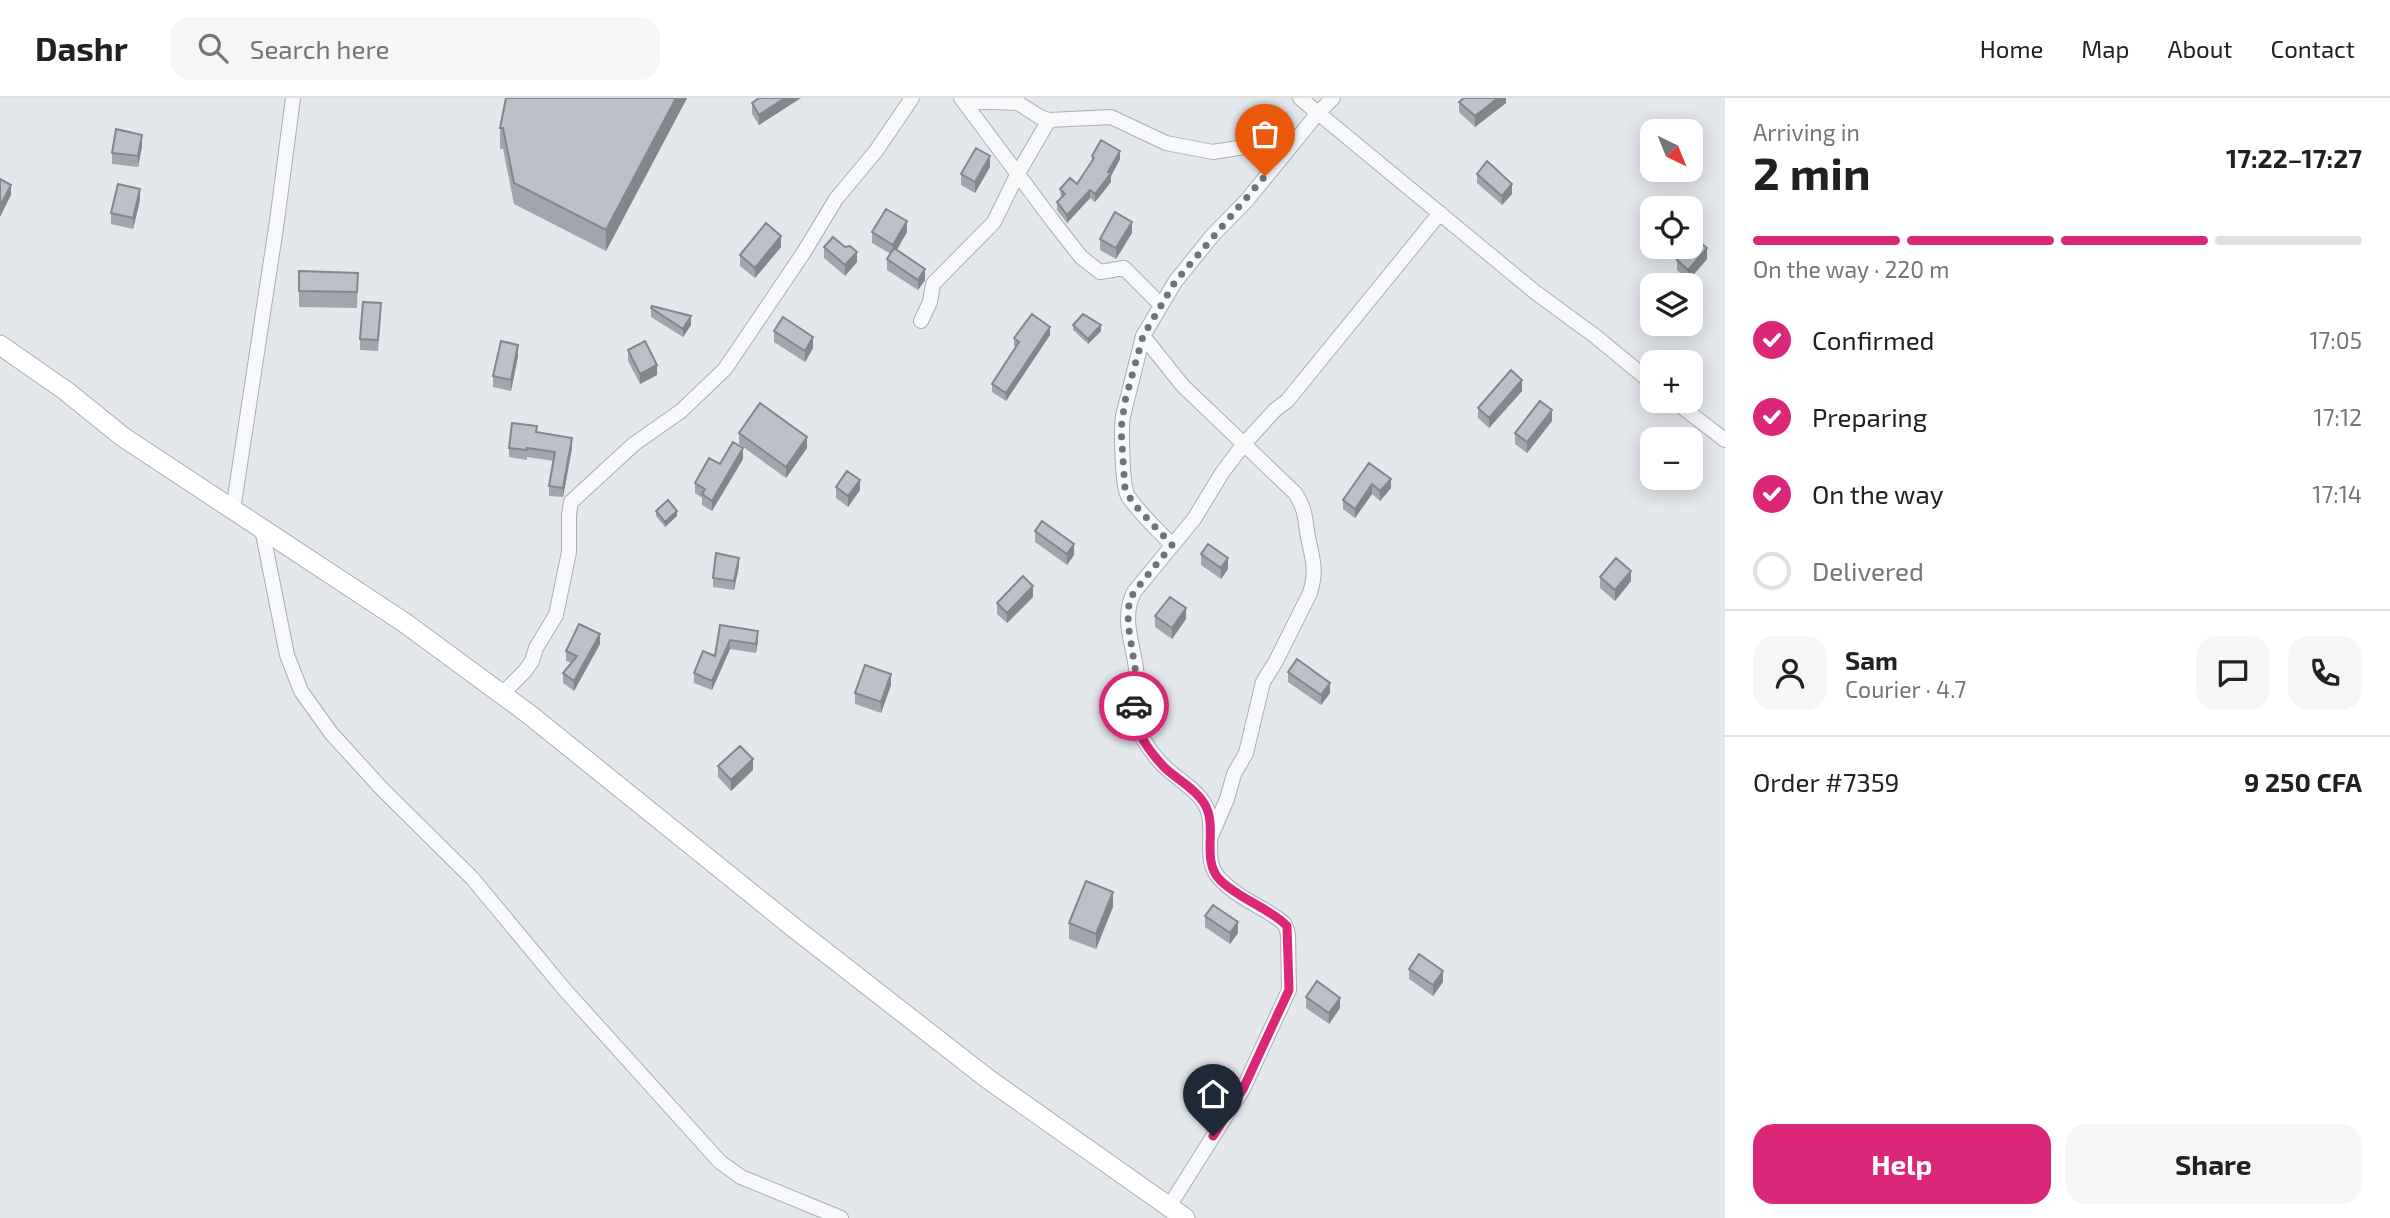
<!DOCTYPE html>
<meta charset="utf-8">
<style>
:root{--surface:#fff;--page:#f6f6f6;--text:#202124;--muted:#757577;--line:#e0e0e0;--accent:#db2777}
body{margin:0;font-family:"Exo 2",sans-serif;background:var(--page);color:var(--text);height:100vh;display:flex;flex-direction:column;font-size:26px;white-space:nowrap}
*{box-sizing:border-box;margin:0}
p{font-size:23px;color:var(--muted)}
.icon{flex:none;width:38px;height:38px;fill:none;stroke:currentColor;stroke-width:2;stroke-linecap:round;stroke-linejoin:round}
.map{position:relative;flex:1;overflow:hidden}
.details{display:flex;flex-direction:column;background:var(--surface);width:665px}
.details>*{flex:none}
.needle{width:46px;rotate:137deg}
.fabs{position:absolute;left:1640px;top:21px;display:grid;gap:14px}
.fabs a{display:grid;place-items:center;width:63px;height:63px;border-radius:14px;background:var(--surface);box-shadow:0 4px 18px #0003;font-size:35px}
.pin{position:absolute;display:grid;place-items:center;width:60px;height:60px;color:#fff;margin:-72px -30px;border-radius:50% 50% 50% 0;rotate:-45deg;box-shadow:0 0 7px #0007}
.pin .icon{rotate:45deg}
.courier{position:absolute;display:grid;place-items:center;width:70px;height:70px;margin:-35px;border:5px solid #db2777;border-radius:50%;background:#fff;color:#222;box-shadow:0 2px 9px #0007}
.head em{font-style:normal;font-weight:700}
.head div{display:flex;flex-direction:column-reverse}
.head{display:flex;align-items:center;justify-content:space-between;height:119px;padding:0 28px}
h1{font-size:46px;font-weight:700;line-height:52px}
.bar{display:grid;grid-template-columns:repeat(4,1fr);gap:10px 7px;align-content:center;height:84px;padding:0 28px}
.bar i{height:9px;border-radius:5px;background:var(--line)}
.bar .selected{background:var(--accent)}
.bar p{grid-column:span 4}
.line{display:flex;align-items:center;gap:18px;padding:0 28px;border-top:2px solid var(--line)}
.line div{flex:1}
.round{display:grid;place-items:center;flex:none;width:74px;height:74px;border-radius:21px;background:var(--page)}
ol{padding:0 28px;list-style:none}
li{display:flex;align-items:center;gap:21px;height:77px}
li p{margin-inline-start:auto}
li .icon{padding:7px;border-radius:50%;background:var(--accent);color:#fff;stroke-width:4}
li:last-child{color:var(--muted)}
li i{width:38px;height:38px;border:4px solid var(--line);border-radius:50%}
.action{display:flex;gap:14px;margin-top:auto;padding:14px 28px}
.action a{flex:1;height:80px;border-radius:21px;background:var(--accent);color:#fff;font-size:28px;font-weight:700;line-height:80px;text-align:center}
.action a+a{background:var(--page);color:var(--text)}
header{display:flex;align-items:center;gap:42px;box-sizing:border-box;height:98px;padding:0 35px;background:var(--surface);border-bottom:2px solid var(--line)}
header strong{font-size:33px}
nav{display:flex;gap:38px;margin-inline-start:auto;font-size:24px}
.search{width:490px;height:63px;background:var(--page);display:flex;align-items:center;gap:18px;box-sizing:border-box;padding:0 24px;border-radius:21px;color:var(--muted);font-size:26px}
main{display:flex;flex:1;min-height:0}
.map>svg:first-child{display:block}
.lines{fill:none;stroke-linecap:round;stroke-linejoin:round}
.minor-casing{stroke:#a9aeb7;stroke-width:16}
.secondary-casing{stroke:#a9aeb7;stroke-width:21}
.minor{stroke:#f7f8fa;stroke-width:14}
.secondary{stroke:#fff;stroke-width:19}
.wall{fill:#a1a5ae}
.shaded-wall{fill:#83868d}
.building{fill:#bbc0ca;stroke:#83868d;stroke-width:2}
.done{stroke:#6c737f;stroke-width:7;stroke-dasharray:0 12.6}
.route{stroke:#db2777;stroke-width:9}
</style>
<header>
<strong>Dashr</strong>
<div class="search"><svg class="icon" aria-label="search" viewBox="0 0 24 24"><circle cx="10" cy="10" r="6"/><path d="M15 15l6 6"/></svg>Search here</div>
<nav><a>Home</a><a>Map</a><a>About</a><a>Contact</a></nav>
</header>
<main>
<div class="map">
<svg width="1725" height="1120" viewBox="0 0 1725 1120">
<rect width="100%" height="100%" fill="#e4e7ec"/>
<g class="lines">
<defs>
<path id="minor" d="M 961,0 L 1052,122 L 1081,159 L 1100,174 L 1124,170 L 1161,207
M 1300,0 L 1535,194 L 1595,238 L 1652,285
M 964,3 L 1018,5 L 1040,19 L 1049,22 L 1111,19 L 1166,45 L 1213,54 L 1244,49 L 1263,37 L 1273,35 L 1297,40
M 921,223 L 930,204 L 933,186 L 994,124 L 1017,77 L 1049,22
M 1143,238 L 1183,288 L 1295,395 C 1304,408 1305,418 1307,433 C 1311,458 1318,469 1310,495 L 1276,563 L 1263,584 L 1246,655 L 1234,676 L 1227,701 L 1212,736
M 1674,303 L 1725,342
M 233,412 L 277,123 L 293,0
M 262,431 L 287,557 L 301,593 L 331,635 L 382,691 L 472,780 L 565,892 L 720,1064 L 741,1079 L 841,1120
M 1172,447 C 1158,432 1139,415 1128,398 C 1122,389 1121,331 1123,318 L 1143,238 L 1175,184 L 1212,138 L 1247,102 L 1318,15 L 1333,0
M 502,596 L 525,573 L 532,563 L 536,550 L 556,517 L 569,454 L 569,417 L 571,404 L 634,346 L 681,313 L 725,271 L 804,154 L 836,101 L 876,53 L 912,0
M 1168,1110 L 1243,991 L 1289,892 L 1288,837 C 1287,833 1287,830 1285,827 C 1281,821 1273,818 1268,814 C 1252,805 1233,795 1220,781 C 1200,761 1219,728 1204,705 C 1195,690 1177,681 1165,669 C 1156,661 1148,649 1142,639 C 1129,620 1137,604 1137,583 C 1137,552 1119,524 1134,494 L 1194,421 L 1222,375 L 1243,347 L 1275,312 L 1287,303 L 1440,115"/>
<path id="secondary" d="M 0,247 L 66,293 L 123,339 L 405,525 L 530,617 L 793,829 L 988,981 L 1185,1120"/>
</defs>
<!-- minor casing -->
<use href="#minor" class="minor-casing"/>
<!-- secondary casing -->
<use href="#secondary" class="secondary-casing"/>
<!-- minor -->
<use href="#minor" class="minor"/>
<!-- secondary -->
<use href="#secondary" class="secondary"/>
</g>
<!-- wall -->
<path class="wall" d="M 687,0 L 606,153 L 514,106 L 503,51 L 500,51 L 500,30 Z
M 801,0 L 759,27 L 752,16 L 752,5 Z
M 1506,0 L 1506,5 L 1475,29 L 1459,14 L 1459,4 Z
M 142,48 L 138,69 L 112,66 L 112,55 Z
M 1092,58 L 1120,61 L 1111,78 L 1111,84 L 1095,104 L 1090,100 L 1067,125 L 1057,112 L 1057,104 L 1061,100 L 1060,91 L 1077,86 L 1092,64 Z
M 990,69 L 975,95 L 961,87 L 961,76 Z
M 1477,76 L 1512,96 L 1502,107 L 1477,85 Z
M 140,102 L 133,131 L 111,126 L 111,115 Z
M 872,134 L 907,134 L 897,152 L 925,182 L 918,192 L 887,172 L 887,161 L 891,156 L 872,145 Z
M 1132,135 L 1116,161 L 1100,152 L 1100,141 Z
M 781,149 L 755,180 L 740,168 L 740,157 Z
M 824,149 L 857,164 L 845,178 L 824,160 Z
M 1707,161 L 1688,183 L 1677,172 L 1677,162 Z
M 299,173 L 358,175 L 357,210 L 299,209 Z
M 651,210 L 691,227 L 683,239 L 651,219 Z
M 381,216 L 378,253 L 360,252 L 360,241 Z
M 1073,227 L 1101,233 L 1088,246 L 1073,232 Z
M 774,233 L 813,250 L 805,264 L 774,244 Z
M 1050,237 L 1006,303 L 992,294 L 992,286 L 1016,249 L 1014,248 L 1014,240 Z
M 628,252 L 657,277 L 640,286 L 628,263 Z
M 518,258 L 511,293 L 493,289 L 493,278 Z
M 1522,293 L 1489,330 L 1478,320 L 1478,310 Z
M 1552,323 L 1527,355 L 1515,346 L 1515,335 Z
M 537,334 L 572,350 L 563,399 L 549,398 L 549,388 L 554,363 L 527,359 L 527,362 L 509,359 L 509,350 Z
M 739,335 L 807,350 L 786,380 L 739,346 Z
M 743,361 L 712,413 L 702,407 L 702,400 L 695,395 L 695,385 L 720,366 Z
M 1369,365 L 1391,390 L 1380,403 L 1372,396 L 1355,420 L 1343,411 L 1343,402 Z
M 836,389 L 860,392 L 848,409 L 836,400 Z
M 656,413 L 677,418 L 665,429 L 656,418 Z
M 1035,433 L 1074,457 L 1067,467 L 1035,444 Z
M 1201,456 L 1228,471 L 1221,481 L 1201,467 Z
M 739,468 L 734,492 L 713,489 L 713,480 Z
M 1600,479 L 1631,483 L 1615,503 L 1600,490 Z
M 1033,499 L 1007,525 L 997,516 L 997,505 Z
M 1155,518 L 1186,521 L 1172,541 L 1155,529 Z
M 720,527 L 758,542 L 756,555 L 730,551 L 712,592 L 694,585 L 694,575 L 715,558 Z
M 600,546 L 574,593 L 563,585 L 563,575 L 572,565 L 566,563 L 566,553 Z
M 1288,574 L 1330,595 L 1321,607 L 1288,584 Z
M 891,587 L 881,615 L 855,606 L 855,595 Z
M 718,668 L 753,672 L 731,693 L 718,679 Z
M 1113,809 L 1096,851 L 1069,841 L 1069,825 Z
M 1205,818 L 1238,835 L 1230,846 L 1205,829 Z
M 1409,871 L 1443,884 L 1433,898 L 1409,881 Z
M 1306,899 L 1340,910 L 1329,926 L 1306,910 Z"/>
<!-- shaded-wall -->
<path class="shaded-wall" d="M 676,0 L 687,0 L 606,153 L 606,132 Z
M 785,0 L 801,0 L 759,27 L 759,17 Z
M 1498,0 L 1506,0 L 1506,5 L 1475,29 L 1475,18 Z
M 142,37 L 142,48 L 138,69 L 138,58 Z
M 1120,53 L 1120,61 L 1111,78 L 1111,84 L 1095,104 L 1095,96 Z
M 990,58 L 990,69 L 975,95 L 975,84 Z
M 1512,86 L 1512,96 L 1502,107 L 1502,98 Z
M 11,87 L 11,97 L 0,119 L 0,108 Z
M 140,91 L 140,102 L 133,131 L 133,120 Z
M 1090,92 L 1090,100 L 1067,125 L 1067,117 Z
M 907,123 L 907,134 L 893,158 L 893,147 Z
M 1132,124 L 1132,135 L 1116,161 L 1116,150 Z
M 781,138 L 781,149 L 755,180 L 755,170 Z
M 1707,150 L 1707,161 L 1688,183 L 1688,172 Z
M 857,154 L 857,164 L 845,178 L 845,167 Z
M 925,171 L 925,182 L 918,192 L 918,182 Z
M 691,218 L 691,227 L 683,239 L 683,231 Z
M 1101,227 L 1101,233 L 1088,246 L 1088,241 Z
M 1050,229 L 1050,237 L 1006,303 L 1006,295 Z
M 813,239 L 813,250 L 805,264 L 805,253 Z
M 518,247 L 518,258 L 511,293 L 511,282 Z
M 657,267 L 657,277 L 640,286 L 640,276 Z
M 1522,282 L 1522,293 L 1489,330 L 1489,320 Z
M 1552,312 L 1552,323 L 1527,355 L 1527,344 Z
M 807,339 L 807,350 L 786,380 L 786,369 Z
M 572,340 L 572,350 L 563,399 L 563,390 Z
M 743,350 L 743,361 L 712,413 L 712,403 Z
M 1391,381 L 1391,390 L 1380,403 L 1380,393 Z
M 860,382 L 860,392 L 848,409 L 848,398 Z
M 1372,386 L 1372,396 L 1355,420 L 1355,411 Z
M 677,413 L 677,418 L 665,429 L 665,424 Z
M 1074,446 L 1074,457 L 1067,467 L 1067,456 Z
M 739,460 L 739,468 L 734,492 L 734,483 Z
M 1228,460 L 1228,471 L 1221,481 L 1221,470 Z
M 1631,473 L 1631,483 L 1615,503 L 1615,492 Z
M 1033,488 L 1033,499 L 1007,525 L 1007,515 Z
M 1186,510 L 1186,521 L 1172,541 L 1172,530 Z
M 758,533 L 758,542 L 756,555 L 756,546 Z
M 600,536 L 600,546 L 574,593 L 574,583 Z
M 730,542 L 730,551 L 712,592 L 712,583 Z
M 891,576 L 891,587 L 881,615 L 881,604 Z
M 1330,585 L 1330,595 L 1321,607 L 1321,597 Z
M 753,661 L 753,672 L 731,693 L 731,682 Z
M 1113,794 L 1113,809 L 1096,851 L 1096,836 Z
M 1238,824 L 1238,835 L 1230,846 L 1230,835 Z
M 1443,873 L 1443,884 L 1433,898 L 1433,887 Z
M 1340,900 L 1340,910 L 1329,926 L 1329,915 Z"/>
<!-- building -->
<path class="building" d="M 506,0 L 676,0 L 606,132 L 514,85 L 503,30 L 500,30 Z
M 759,0 L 785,0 L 759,17 L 752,5 Z
M 1464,0 L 1498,0 L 1475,18 L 1459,4 Z
M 116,31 L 142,37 L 138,58 L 112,55 Z
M 1101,42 L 1120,53 L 1108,74 L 1111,75 L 1095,96 L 1090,92 L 1067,117 L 1057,104 L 1065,96 L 1060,91 L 1070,80 L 1077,86 L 1094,60 L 1092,58 Z
M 976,50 L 990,58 L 975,84 L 961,76 Z
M 1487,63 L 1512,86 L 1502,98 L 1477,76 Z
M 0,81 L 11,87 L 0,108 Z
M 118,86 L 140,91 L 133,120 L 111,115 Z
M 886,111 L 907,123 L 893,147 L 872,134 Z
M 1115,114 L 1132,124 L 1116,150 L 1100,141 Z
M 766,125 L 781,138 L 755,170 L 740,157 Z
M 833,139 L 845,149 L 850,148 L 857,154 L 845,167 L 824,149 Z
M 1696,141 L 1707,150 L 1688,172 L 1677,162 L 1689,149 L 1690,149 L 1690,147 Z
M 894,150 L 925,171 L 918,182 L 887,161 Z
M 299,173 L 358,175 L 357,194 L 299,193 Z
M 363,204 L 381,205 L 378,242 L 360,241 Z
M 652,208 L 691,218 L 683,231 L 651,210 Z
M 1032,216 L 1050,229 L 1006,295 L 992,286 L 1019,244 L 1014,240 Z
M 1083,216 L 1101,227 L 1088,241 L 1073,227 Z
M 783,219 L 813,239 L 805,253 L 774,233 Z
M 501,243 L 518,247 L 511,282 L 493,278 Z
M 645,243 L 657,267 L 640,276 L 628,252 Z
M 1511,272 L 1522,282 L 1489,320 L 1478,310 Z
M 1540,303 L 1552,312 L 1527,344 L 1515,335 Z
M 760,305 L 807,339 L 786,369 L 739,335 Z
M 512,325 L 537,328 L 536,334 L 572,340 L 563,390 L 549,388 L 555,354 L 527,350 L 527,352 L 509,350 Z
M 733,344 L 743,350 L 712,403 L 702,396 L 705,391 L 695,385 L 709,360 L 720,366 Z
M 1369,365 L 1391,381 L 1380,393 L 1372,386 L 1355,411 L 1343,402 Z
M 847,373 L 860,382 L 848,398 L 836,389 Z
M 668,402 L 677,413 L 665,424 L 656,413 Z
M 1042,423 L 1074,446 L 1067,456 L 1035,433 Z
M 1208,446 L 1228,460 L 1221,470 L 1201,456 Z
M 716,455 L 739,460 L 734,483 L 713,480 Z
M 1616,460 L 1631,473 L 1615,492 L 1600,479 Z
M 1023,478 L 1033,488 L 1007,515 L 997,505 Z
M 1170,499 L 1186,510 L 1172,530 L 1155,518 Z
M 579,526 L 600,536 L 574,583 L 563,575 L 577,558 L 566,553 Z
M 720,527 L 758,533 L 756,546 L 730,542 L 712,583 L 694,575 L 703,553 L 715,558 Z
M 1297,561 L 1330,585 L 1321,597 L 1288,574 Z
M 865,567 L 891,576 L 881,604 L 855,595 Z
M 740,648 L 753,661 L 731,682 L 718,668 Z
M 1086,783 L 1113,794 L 1096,836 L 1069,825 Z
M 1213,807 L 1238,824 L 1230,835 L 1205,818 Z
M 1419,856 L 1443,873 L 1433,887 L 1409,871 Z
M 1317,883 L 1340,900 L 1329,915 L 1306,899 Z"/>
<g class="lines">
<!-- done -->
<path class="done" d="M 1134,608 L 1137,582 L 1128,526 L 1129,504 L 1134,494 L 1172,447 L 1133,405 L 1125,391 L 1121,331 L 1125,303 L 1143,238 L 1175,184 L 1265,78"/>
<!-- route -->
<path class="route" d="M 1134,608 C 1131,630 1149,653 1164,669 C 1176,681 1195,690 1204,705 C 1219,729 1200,761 1220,782 C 1239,801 1268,809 1287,828 L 1289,892 L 1243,991 L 1213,1038"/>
</g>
</svg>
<div class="fabs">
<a><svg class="needle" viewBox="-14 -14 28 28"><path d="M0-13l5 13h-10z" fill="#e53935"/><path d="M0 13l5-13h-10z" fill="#757577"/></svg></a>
<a><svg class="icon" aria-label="locate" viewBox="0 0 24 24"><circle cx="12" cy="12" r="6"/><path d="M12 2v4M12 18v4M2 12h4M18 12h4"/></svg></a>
<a><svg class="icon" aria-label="layers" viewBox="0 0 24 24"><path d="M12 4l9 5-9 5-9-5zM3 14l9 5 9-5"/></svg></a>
<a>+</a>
<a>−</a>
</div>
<div class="pin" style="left:1265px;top:78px;background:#ea580c"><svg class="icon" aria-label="bag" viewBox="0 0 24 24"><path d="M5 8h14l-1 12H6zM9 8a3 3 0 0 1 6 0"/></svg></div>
<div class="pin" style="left:1213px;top:1038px;background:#1f2937"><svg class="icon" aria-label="home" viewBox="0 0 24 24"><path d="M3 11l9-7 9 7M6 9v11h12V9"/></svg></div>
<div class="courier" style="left:1134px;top:608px"><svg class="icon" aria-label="car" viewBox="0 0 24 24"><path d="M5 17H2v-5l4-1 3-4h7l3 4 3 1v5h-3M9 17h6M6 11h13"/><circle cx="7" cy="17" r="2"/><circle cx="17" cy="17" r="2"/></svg></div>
</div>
<section class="details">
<div class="head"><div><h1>2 min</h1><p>Arriving in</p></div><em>17:22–17:27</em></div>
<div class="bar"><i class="selected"></i><i class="selected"></i><i class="selected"></i><i></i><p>On the way · 220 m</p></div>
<ol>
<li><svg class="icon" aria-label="check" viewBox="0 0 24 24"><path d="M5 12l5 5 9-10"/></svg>Confirmed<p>17:05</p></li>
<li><svg class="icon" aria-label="check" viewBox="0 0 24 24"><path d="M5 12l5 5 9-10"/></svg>Preparing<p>17:12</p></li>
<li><svg class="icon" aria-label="check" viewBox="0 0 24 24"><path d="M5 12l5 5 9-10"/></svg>On the way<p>17:14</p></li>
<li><i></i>Delivered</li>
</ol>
<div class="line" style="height:126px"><a class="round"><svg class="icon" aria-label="person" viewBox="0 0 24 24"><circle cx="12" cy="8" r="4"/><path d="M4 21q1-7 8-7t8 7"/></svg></a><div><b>Sam</b><p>Courier · 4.7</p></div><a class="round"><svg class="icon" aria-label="chat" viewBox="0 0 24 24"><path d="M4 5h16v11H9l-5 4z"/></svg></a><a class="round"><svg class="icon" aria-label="phone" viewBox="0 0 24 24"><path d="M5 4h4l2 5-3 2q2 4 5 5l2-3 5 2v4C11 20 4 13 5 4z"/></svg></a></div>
<div class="line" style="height:91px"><div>Order #7359</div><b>9 250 CFA</b></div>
<div class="action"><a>Help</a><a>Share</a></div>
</section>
</main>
